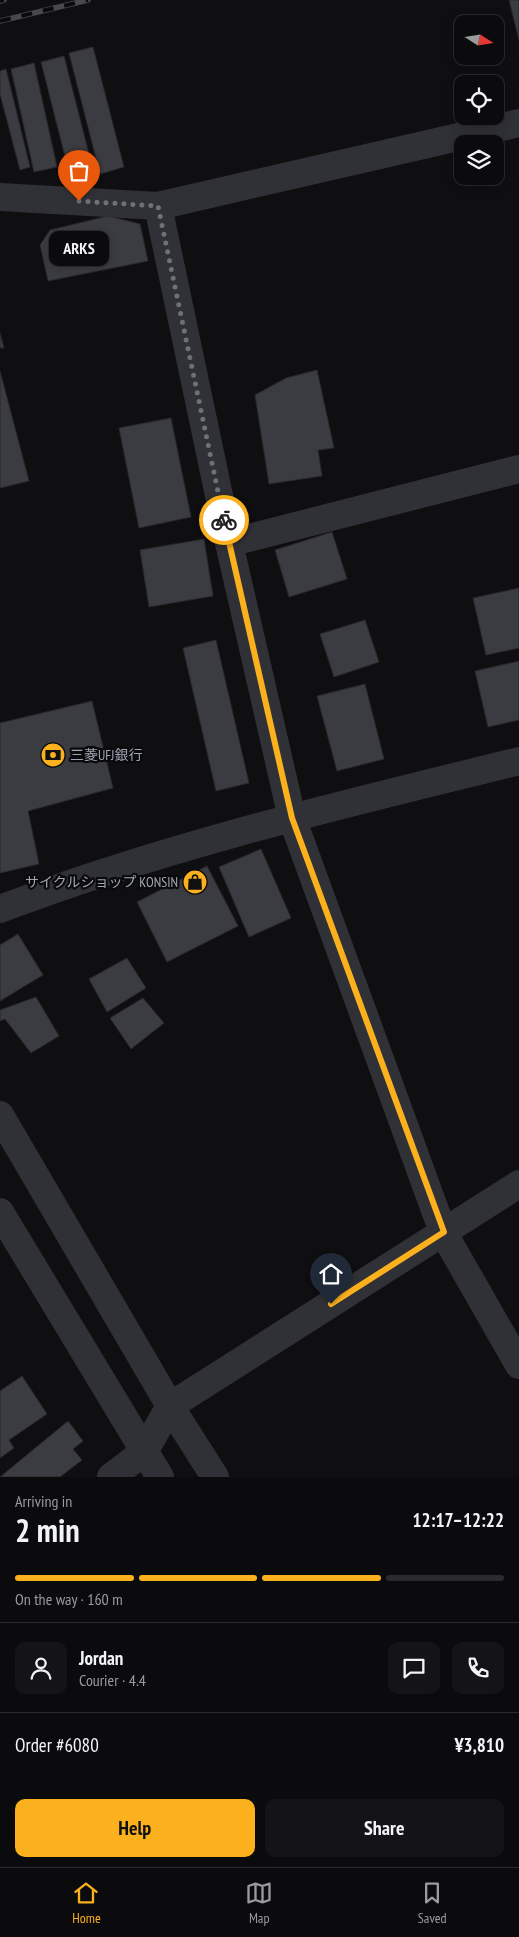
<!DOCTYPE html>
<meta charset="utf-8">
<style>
:root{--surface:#0b0b0d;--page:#141416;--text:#f1f3f6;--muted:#9a9b9d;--line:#2b2b2e;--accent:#fbb01d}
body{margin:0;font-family:"PT Sans Narrow","Noto Sans JP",sans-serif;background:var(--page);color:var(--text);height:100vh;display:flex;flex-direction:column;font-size:19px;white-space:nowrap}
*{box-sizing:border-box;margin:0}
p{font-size:16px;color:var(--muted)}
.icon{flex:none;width:28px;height:28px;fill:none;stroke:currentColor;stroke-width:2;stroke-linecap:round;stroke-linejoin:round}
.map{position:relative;height:1477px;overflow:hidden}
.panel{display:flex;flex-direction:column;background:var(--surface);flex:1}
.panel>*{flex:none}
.needle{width:32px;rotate:102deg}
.tools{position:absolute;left:454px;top:15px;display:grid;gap:10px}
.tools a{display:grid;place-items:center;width:50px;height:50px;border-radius:10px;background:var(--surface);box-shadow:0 2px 12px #0003,0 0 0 1px var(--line);font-size:25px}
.pin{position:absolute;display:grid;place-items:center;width:42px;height:42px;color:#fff;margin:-51px -21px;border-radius:50% 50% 50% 0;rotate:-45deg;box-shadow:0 0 5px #0007}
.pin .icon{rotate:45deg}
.courier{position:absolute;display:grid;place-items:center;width:50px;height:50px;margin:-25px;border:4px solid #fbb01d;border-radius:50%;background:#fff;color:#222;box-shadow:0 1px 6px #0007}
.bubble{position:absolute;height:35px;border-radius:10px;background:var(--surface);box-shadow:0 2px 12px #0003,0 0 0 1px var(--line);font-size:16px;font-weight:700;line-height:35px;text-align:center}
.headline em{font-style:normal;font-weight:700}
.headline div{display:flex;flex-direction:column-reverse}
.headline{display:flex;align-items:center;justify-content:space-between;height:85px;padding:0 15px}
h1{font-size:32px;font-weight:700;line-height:38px}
.bar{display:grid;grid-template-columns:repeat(4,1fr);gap:8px 5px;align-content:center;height:60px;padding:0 15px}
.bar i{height:6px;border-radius:4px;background:var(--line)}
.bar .selected{background:var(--accent)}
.bar p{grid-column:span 4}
.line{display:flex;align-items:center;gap:12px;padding:0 15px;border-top:1px solid var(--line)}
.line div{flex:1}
.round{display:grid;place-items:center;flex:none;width:52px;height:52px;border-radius:10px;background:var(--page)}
.action{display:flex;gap:10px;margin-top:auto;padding:10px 15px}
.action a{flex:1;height:58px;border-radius:10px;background:var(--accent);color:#111;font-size:20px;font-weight:700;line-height:58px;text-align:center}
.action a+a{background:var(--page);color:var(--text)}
.dock{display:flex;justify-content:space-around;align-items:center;height:70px;border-top:1px solid var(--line);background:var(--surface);font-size:14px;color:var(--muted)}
.dock a{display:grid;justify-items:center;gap:2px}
.dock .selected{color:var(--accent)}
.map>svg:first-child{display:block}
.building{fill:#3b3c41;stroke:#29292d}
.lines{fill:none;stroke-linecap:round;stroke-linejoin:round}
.minor{stroke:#303136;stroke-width:28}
.rail-casing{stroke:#47494f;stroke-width:5.5}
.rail{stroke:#0a0a0c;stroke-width:4;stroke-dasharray:11;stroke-linecap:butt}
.done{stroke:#6d717a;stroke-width:5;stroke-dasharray:0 9}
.route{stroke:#fbb01d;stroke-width:6}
.labels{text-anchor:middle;stroke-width:4.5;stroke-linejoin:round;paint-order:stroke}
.poi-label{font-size:14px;fill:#a0a6b3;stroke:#0a0a0c;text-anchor:start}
</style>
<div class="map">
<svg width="519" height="1477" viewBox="0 0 519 1477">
<rect width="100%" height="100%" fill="#0f0f11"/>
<!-- building -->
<path class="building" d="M 509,0 L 519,0 L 519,40 Z
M 93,47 L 124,167 L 100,174 L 69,53 Z
M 64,56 L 92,166 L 69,172 L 41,62 Z
M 34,63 L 57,167 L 34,172 L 11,69 Z
M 6,69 L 30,167 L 20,170 L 0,94 L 0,71 Z
M 108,216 L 140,224 L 148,261 L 48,281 L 40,245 L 50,230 Z
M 0,333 L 4,348 L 0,348 Z
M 317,370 L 334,448 L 318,450 L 322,476 L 269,484 L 255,395 L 286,378 Z
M 0,371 L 29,481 L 0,488 Z
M 171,418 L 191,517 L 139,528 L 119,428 Z
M 332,532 L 347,579 L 289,597 L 275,550 Z
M 204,539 L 213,596 L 149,607 L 140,550 Z
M 519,588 L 519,648 L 486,655 L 473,598 Z
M 365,620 L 379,662 L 334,677 L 320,634 Z
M 216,640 L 249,783 L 216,791 L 183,648 Z
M 519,661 L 519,720 L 488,727 L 475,671 Z
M 365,684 L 384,759 L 337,771 L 317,696 Z
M 92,701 L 113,788 L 28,811 L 39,864 L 0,873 L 0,723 Z
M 261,849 L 291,918 L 249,937 L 219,867 Z
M 207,866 L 238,926 L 167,962 L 137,902 Z
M 18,934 L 43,975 L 0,1001 L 0,945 Z
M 127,958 L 146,988 L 107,1012 L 89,979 Z
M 36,997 L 59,1036 L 31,1053 L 5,1019 L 0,1021 L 0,1010 Z
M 143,998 L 164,1023 L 131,1049 L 110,1018 Z
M 22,1376 L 47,1414 L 9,1440 L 14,1448 L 0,1458 L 0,1391 Z
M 68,1421 L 83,1441 L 73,1449 L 82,1460 L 60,1477 L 0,1477 Z"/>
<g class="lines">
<!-- minor -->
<path class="minor" d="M 0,197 L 158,206 L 519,123
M 158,206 L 229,543 L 292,818 L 443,1232 L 519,1365
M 229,543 L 519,469
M 0,909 C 168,845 345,804 519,761
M 0,1115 L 170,1406 L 215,1477
M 0,1212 L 160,1477
M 111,1477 L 144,1452 L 170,1406 L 519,1184"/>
<defs>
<path id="rail" d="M 0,1 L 4,0
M 0,21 L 88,0"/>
</defs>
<!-- rail casing -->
<use href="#rail" class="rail-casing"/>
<!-- rail -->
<use href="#rail" class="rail"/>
</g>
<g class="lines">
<!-- done -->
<path class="done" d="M 79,201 L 158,206 L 224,520"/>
<!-- route -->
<path class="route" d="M 224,520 L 292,818 L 444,1232 L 331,1304"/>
</g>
<!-- icons -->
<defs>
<symbol id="bank-disc" viewBox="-11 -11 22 22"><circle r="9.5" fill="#fbb01d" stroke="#0a0a0c"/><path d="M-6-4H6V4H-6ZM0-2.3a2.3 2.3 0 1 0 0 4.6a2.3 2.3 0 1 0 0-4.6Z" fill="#111"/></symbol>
<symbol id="shop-disc" viewBox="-11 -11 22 22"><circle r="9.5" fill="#fbb01d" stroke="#0a0a0c"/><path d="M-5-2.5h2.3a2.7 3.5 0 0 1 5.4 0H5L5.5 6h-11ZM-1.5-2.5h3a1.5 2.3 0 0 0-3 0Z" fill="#111"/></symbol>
</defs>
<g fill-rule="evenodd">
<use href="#bank-disc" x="39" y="741" width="28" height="28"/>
<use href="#shop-disc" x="181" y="868" width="28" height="28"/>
</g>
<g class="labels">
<!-- poi labels -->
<g class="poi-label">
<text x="70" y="760">三菱UFJ銀行</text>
<text x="178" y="887" text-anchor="end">サイクルショップ KONSIN</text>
</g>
</g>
</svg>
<div class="tools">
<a><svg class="needle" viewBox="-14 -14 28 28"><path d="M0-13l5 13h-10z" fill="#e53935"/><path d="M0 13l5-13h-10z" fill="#9a9b9d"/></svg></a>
<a><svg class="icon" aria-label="locate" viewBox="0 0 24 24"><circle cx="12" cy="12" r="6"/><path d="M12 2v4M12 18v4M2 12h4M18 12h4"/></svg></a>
<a><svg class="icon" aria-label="layers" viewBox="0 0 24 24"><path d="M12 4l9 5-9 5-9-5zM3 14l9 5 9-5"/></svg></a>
</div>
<div class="pin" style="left:79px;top:201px;background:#ea580c"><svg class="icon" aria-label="bag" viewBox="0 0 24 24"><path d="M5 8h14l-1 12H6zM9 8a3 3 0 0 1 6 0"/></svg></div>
<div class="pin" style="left:331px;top:1304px;background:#1f2937"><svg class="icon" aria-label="home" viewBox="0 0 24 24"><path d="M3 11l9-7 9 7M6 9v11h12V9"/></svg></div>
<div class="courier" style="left:224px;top:520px"><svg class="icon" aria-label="bike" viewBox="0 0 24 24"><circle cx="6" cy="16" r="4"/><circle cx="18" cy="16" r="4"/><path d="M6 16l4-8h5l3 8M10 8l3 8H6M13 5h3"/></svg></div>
<div class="bubble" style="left:49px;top:231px;width:60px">ARKS</div>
</div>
<section class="panel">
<div class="headline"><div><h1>2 min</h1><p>Arriving in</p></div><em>12:17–12:22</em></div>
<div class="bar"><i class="selected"></i><i class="selected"></i><i class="selected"></i><i></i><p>On the way · 160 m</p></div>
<div class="line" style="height:90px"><a class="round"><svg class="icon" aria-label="person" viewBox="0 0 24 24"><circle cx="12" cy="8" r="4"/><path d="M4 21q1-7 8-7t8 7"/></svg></a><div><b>Jordan</b><p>Courier · 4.4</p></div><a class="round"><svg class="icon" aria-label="chat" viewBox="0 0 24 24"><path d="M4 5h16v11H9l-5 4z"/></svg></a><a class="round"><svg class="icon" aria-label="phone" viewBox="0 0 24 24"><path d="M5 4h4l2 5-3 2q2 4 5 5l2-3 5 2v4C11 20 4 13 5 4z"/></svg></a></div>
<div class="line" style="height:65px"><div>Order #6080</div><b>¥3,810</b></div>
<div class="action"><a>Help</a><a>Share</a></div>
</section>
<nav class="dock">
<a class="selected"><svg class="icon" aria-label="home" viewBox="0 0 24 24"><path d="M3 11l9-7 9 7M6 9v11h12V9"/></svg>Home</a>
<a><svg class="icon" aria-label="map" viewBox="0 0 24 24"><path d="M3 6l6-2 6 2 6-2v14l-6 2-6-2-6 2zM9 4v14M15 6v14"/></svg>Map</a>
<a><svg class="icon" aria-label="saved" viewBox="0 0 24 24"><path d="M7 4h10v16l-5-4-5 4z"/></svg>Saved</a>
</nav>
